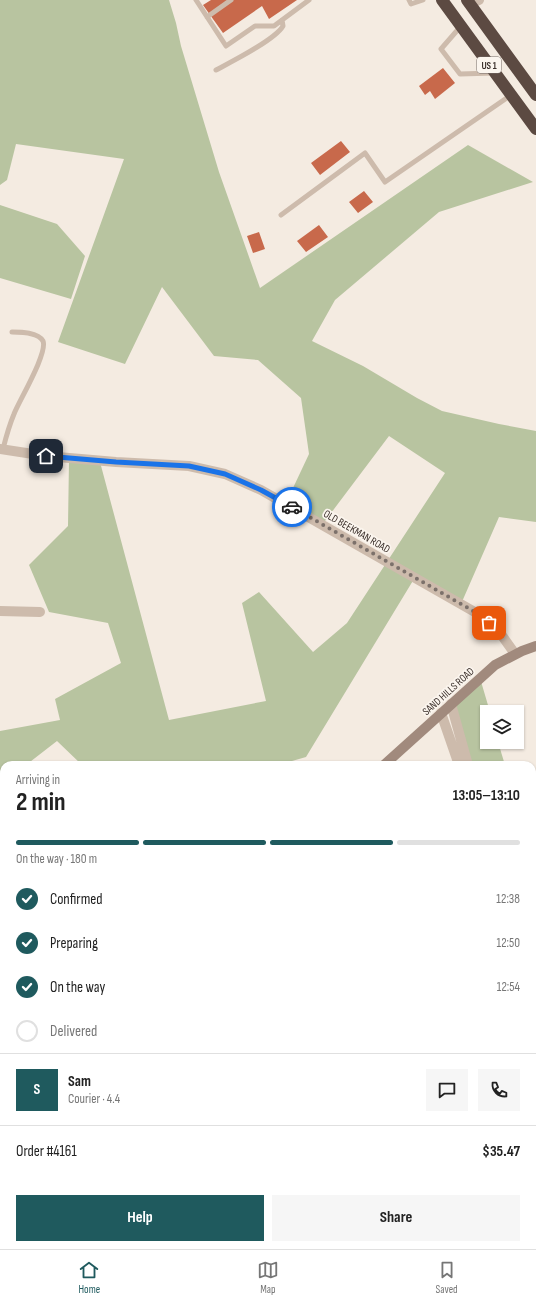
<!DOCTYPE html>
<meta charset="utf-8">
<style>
:root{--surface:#fff;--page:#f6f6f6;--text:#222;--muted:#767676;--line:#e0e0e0;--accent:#1f5a5e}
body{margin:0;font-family:"Sofia Sans Condensed",sans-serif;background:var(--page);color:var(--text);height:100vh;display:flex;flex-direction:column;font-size:15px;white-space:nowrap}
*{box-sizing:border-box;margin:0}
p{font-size:13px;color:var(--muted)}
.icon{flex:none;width:22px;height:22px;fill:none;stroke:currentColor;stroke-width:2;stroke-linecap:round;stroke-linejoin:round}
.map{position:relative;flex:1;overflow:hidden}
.details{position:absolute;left:0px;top:761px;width:536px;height:488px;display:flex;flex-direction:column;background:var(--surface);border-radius:12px 12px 0 0;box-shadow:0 1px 3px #0004}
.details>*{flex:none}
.buttons{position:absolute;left:480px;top:705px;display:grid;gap:8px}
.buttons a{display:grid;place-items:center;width:44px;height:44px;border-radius:0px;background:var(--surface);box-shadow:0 1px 3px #0004;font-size:20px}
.pin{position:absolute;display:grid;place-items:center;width:34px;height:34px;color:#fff;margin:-17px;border-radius:8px;box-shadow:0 2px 6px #0006}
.courier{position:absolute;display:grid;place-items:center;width:40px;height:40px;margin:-20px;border:3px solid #1a73e8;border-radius:50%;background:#fff;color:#222;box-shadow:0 1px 5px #0007}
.summary em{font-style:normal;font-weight:700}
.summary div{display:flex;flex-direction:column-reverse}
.summary{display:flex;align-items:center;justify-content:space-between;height:68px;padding:0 16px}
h1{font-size:26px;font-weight:700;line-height:30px}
.bar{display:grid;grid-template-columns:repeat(4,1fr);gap:6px 4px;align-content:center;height:48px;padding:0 16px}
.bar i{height:5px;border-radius:3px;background:var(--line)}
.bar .selected{background:var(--accent)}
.bar p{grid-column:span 4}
.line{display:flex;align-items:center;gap:10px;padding:0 16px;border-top:1px solid var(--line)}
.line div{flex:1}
.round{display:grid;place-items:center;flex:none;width:42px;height:42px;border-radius:0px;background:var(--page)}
ol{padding:0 16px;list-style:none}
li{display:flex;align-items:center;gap:12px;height:44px}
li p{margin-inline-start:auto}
li .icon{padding:4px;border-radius:50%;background:var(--accent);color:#fff;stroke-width:4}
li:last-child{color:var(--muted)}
li i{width:22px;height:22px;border:2px solid var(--line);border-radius:50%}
.cta{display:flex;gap:8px;margin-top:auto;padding:8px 16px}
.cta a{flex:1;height:46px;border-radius:0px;background:var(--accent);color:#fff;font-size:16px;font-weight:700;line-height:46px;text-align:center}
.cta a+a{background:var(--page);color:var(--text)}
.tabs{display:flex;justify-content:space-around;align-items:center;height:56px;border-top:1px solid var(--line);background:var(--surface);font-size:11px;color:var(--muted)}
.tabs a{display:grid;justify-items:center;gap:2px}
.tabs .selected{color:var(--accent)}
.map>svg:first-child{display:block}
.green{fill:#b8c4a0}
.building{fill:#c8694b}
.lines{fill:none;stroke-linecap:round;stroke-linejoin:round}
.lane{stroke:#cdbbac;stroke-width:5}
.street{stroke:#cdbbac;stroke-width:10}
.secondary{stroke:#a18a7d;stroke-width:10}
.highway{stroke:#5c4a42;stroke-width:12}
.done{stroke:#7c716b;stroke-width:4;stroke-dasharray:0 7.2}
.route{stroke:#1a73e8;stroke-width:5}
.labels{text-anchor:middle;stroke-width:3.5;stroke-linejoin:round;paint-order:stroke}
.shield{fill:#fbf5ee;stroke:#756b66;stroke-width:1}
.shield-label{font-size:10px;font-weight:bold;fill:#3b302b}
.street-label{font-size:11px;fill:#3b302b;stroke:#fbf5ee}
</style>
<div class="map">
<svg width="536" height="1249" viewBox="0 0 536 1249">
<rect width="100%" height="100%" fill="#f4ebe1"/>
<!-- green -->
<path class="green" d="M 0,0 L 169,0 L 176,23 L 181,46 L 219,172 L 260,288 L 468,145 L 533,182 L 439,212 L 335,300 L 312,341 L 363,366 L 417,398 L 442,411 L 499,424 L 536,431 L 536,522 L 499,517 L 461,604 L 414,579 L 306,757 L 278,765 L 82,765 L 57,741 L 26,765 L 4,765 L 4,872 L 0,871 L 0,731 L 60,720 L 55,699 L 121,663 L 108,623 L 49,612 L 29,565 L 68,526 L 69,460 L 100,462 L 169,720 L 266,701 L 242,603 L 259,592 L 313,652 L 347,623 L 445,473 L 389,436 L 322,525 L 285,505 L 309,454 L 301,398 L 258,360 L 214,356 L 162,287 L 125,364 L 58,342 L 124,159 L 16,144 L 7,180 L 0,185 Z
M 0,205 L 57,224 L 85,256 L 71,299 L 0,278 Z
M 480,678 L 490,712 L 487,712 L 487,742 L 498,742 L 505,765 L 469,765 L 451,702 Z
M 536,811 L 536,880 L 532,881 L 532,812 Z
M 532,1146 L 536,1146 L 536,1249 L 89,1249 L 89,1245 L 532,1245 Z"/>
<!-- building -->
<path class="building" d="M 211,0 L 297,0 L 269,19 L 262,6 L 223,33 L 203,5 Z
M 443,68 L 455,83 L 435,99 L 430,91 L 425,95 L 419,86 Z
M 341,141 L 350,152 L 320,175 L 311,163 Z
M 364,191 L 373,202 L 358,213 L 349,202 Z
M 319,225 L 328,237 L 306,252 L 297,241 Z
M 259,232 L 265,249 L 253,253 L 247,236 Z"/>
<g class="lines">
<!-- lane -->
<path class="lane" d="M 196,0 L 226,46 L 255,26 L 274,26 L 309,0
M 409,0 L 411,4 L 423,0
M 207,17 L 231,0
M 461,26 L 441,49 L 460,74 L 494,73
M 216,70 C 231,62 275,40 283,26 L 282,20
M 281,215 L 365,153 L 385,182 L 511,95
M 3,449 C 6,437 9,426 14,414 C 19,401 48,353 43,341 C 38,332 21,332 12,332"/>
<!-- street -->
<path class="street" d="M 470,4 L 479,0
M 0,449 L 46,456 L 116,462 L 189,466 L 225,474 L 261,490 L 480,615 L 498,630 L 515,654
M 0,611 L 40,612
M 451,704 L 468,765
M 441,713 L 459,765
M 532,961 L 536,960
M 0,1187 L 4,1216
M 8,1245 L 8,1249
M 424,1245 L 427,1249"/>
<!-- secondary -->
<path class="secondary" d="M 384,765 L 495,665 L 522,651 L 536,646
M 0,1119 L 4,1118"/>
<!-- highway -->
<path class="highway" d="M 442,0 L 536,129
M 467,0 L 536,95"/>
</g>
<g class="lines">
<!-- done -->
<path class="done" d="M 292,507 L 468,608 L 480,615 L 489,623"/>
<!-- route -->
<path class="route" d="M 46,456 L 116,462 L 189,466 L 225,474 L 261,490 L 292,507"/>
</g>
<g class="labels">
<!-- shield labels -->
<rect class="shield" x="477" y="57" width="24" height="16" rx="3"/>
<g class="shield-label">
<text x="489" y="69">US 1</text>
</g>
<!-- street labels -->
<g class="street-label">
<text transform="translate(357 531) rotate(30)" y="4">OLD BEEKMAN ROAD</text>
<text transform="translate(448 691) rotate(-42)" y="4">SAND HILLS ROAD</text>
</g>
</g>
</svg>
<div class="buttons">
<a><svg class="icon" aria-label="layers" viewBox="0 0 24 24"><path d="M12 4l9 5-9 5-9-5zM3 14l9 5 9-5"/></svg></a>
</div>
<div class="pin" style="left:489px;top:623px;background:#ea580c"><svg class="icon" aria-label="bag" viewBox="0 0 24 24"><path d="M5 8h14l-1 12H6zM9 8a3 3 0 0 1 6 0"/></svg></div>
<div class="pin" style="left:46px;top:456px;background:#1f2937"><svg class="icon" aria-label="home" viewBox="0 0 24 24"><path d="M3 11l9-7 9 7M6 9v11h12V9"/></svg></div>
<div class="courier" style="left:292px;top:507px"><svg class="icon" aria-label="car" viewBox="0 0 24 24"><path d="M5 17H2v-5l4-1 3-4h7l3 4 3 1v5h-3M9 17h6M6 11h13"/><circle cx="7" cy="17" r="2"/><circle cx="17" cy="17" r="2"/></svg></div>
<section class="details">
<div class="summary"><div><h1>2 min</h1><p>Arriving in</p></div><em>13:05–13:10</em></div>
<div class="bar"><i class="selected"></i><i class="selected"></i><i class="selected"></i><i></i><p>On the way · 180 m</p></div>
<ol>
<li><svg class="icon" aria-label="check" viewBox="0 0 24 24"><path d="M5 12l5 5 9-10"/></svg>Confirmed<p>12:38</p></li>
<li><svg class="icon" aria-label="check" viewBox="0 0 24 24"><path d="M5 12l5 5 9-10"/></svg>Preparing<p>12:50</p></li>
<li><svg class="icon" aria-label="check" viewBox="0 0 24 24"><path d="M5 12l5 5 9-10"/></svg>On the way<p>12:54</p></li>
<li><i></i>Delivered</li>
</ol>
<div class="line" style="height:72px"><b class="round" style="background:var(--accent);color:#fff">S</b><div><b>Sam</b><p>Courier · 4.4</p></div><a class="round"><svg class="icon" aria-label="chat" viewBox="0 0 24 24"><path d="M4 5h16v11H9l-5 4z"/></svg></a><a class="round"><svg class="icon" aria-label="phone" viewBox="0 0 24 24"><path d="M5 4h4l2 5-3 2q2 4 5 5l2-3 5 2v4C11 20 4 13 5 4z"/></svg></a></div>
<div class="line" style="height:52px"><div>Order #4161</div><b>$35.47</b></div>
<div class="cta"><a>Help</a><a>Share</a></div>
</section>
</div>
<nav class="tabs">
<a class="selected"><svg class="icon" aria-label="home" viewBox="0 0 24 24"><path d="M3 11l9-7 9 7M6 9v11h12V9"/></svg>Home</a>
<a><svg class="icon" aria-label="map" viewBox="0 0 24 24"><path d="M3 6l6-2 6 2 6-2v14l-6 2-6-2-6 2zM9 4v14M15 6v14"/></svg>Map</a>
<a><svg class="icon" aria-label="saved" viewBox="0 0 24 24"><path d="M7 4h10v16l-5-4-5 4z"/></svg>Saved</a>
</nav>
